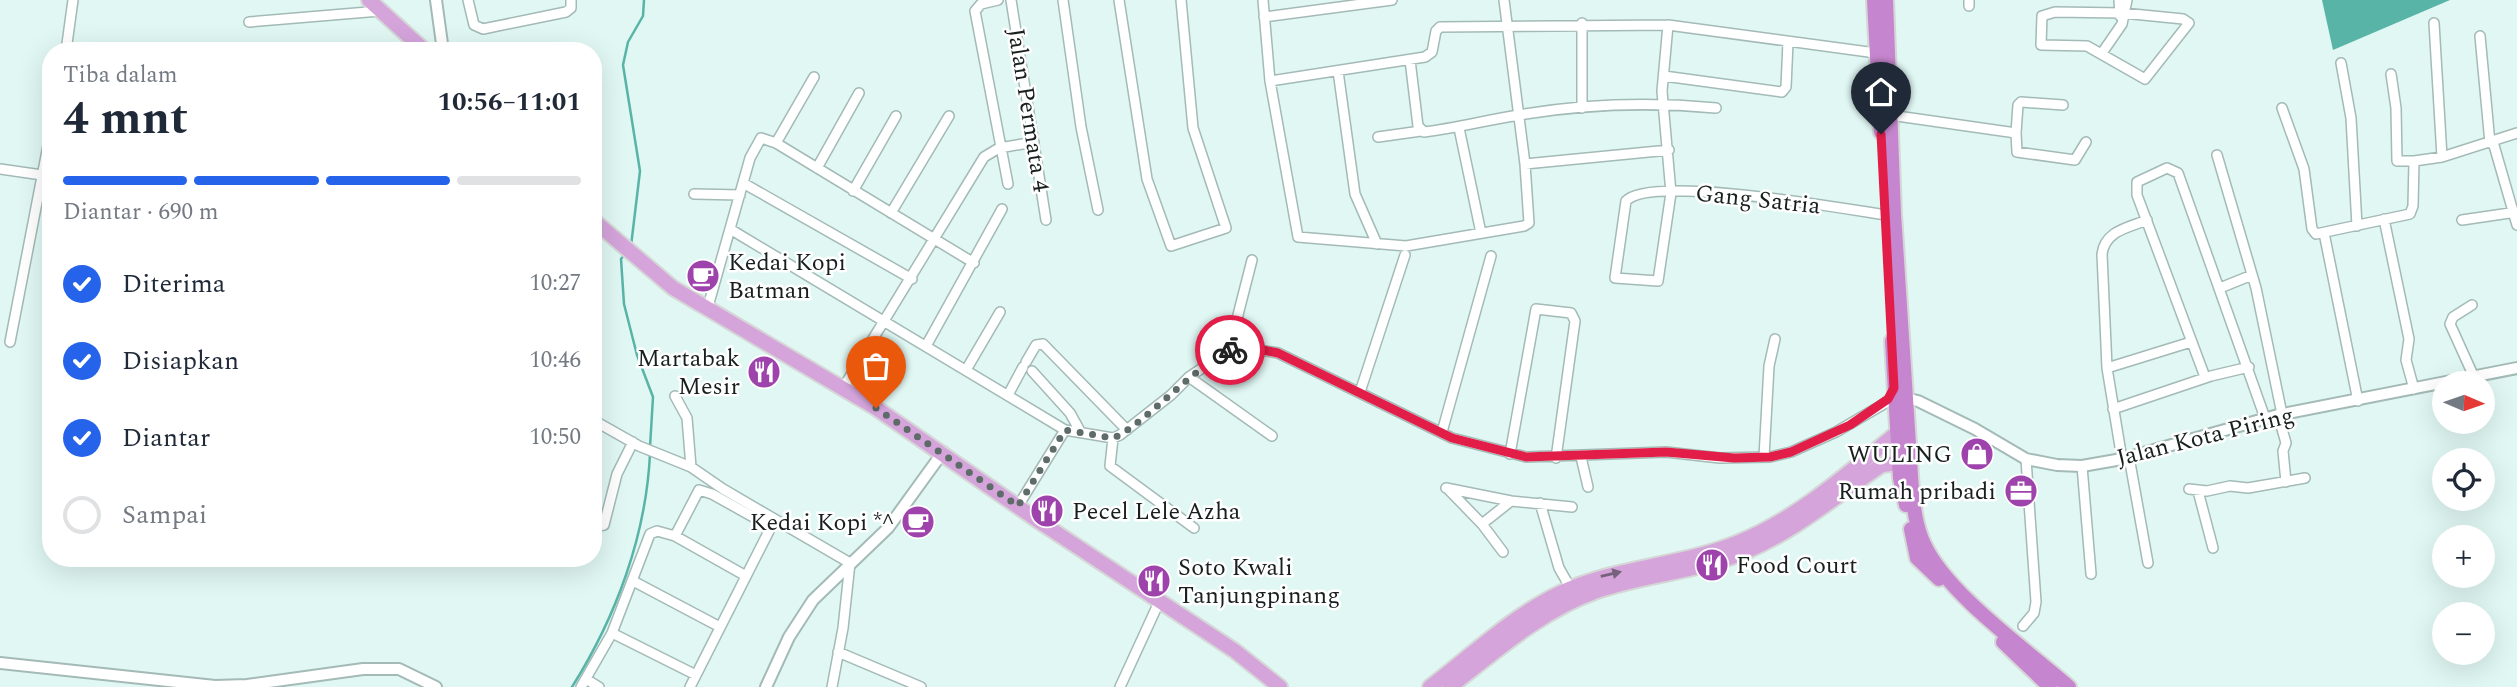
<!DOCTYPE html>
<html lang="id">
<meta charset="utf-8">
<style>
:root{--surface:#fff;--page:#f6f6f7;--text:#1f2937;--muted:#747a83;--line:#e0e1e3;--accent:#2563eb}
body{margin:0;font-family:Spectral,serif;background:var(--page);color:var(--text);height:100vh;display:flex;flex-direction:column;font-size:26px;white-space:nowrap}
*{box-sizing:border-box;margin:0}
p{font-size:23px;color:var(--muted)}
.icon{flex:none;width:38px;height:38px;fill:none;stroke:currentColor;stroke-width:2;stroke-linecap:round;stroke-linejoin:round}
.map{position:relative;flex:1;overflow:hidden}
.details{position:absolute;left:42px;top:42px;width:560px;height:525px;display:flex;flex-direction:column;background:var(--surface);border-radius:28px;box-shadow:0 7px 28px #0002}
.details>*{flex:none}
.needle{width:46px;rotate:92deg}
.tools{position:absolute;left:2432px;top:371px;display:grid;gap:14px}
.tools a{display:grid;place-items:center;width:63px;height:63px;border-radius:50%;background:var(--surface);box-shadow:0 7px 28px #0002;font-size:35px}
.pin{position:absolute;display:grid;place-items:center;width:60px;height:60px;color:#fff;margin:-72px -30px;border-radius:50% 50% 50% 0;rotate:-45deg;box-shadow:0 0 7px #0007}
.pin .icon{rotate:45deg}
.courier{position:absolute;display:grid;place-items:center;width:70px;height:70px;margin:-35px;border:5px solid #e11d48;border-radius:50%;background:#fff;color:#222;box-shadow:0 2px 9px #0007}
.head em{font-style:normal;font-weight:700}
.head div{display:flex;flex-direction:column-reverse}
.head{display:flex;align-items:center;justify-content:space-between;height:119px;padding:0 21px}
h1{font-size:46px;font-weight:700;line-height:52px}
.bar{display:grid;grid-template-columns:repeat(4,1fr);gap:10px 7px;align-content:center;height:84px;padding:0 21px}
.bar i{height:9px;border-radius:5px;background:var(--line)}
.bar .active{background:var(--accent)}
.bar p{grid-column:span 4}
ol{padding:0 21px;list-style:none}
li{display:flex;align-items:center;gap:21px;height:77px}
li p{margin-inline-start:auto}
li .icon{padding:7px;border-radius:50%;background:var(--accent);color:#fff;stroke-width:4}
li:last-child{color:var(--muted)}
li i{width:38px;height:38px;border:4px solid var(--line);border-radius:50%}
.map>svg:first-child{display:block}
.water{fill:#58b4a7}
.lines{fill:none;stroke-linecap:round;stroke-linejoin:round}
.stream{stroke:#58b4a7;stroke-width:2.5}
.minor-casing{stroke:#a3bab6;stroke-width:12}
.tertiary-casing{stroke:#a3bab6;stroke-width:14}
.primary-casing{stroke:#d5d7d6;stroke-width:18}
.trunk-casing{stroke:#d5d7d6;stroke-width:18}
.minor{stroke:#fff;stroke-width:9}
.tertiary{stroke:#fff;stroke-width:10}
.primary{stroke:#d4a4db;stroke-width:14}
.trunk{stroke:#c686cf;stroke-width:14}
.oneway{fill:#76627c}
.done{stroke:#5d6b69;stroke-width:7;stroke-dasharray:0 12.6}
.route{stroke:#e11d48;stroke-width:9}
.labels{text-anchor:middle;stroke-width:5;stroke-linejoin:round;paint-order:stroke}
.street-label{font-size:24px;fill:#17201e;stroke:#fff}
.poi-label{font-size:24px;fill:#17201e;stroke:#fff;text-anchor:start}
</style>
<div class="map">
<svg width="2517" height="687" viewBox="0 0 2517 687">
<rect width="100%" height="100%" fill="#e0f7f3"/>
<!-- water -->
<path class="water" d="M 2322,0 L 2450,0 L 2333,50 Z"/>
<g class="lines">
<!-- stream -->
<path class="stream" d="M 631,246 L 640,171 L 623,65 L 628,42 L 643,16 L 644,0
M 625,254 L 621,259 L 624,304 L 637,355 L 653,397 L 650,447
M 572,687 C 616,617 646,536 650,454"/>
<defs>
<path id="minor" d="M 468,0 L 474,25 L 483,29 L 566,12 L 571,8 L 571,0
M 998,0 L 981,4 L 975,11 L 1008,184
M 1011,0 L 1046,220
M 1063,0 L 1081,127 L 1098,210
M 1119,0 L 1147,179 L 1171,246 L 1226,228 L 1193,128 L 1181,0
M 1263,0 L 1270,81 L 1298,237 L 1406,246 L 1524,226 L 1529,223 L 1525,164 L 1504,0
M 1969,0 L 1969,6
M 2119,0 L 2120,16
M 2055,12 L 2123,13 L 2183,19 L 2189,23 L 2145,79 L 2087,46 L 2041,45 L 2042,16 Z
M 1264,17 L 1392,0
M 249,22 L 380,11
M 1582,23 L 1582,108
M 2434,23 L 2442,157
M 1668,25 L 1662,91 L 1671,193 L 1658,281 L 1615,278 L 1626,201 C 1650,174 1846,209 1886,215
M 2480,36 L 2490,143
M 66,51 L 73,0
M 2102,53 L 2122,24 L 2127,0
M 1410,60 L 1418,126 L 1424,132 C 1456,128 1487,120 1519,115 C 1584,104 1651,102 1716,108
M 2341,63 L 2351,118 L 2357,226
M 1338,71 L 1355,194 L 1377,244
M 2391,74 L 2396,108 L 2397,161 L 2414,161
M 1664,76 L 1782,92 L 1786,87 L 1788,42
M 1270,81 L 1425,57 L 1432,52 L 1436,31 L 1440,27 L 1668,25 L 1876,53
M 2282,108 L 2304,169 L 2312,229 L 2316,234 L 2410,214 L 2413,206 L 2414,161 L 2442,157 L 2517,133
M 1890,115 L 2016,133 L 2017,152 L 2075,160 L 2086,142
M 1459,128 L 1481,233
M 2016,133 L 2018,105 L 2021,102 L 2063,105
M 1378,137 L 1421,131
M 2493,142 L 2517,225
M 776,143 L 814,77
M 2217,155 L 2256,288 L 2282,414
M 1525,164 L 1669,150
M 817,168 L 859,93
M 0,169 L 42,175
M 743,183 L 912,279
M 853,191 L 896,116
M 694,194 L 740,195
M 891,213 L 949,116
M 2384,219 L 2409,339 L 2406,360 L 2414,389
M 2462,220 L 2517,212
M 730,229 L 1065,430
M 2324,233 L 2358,401
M 2220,288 L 2252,275
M 2472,305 L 2453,317 L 2450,324 L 2474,377
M 707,310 L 750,158 L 761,138 L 776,143 L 974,263
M 10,342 L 51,130
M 926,346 L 1002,209
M 1229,350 L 1252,260
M 1026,362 L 1036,345 L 1043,344 L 1127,430
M 2107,368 L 2191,342
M 966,370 L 1000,312
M 1032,371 L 1070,413 L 1080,431
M 1189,377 L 1272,436
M 2205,377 L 2137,195 L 2137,182 L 2167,168 L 2178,173 L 2265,418
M 843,388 L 984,157 L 999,148 L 1034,142
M 1360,392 L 1405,255
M 1008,395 L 1023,367
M 675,396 L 687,418 L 691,467
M 2113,409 L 2211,376 L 2249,367
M 2278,415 L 2286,443 L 2283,451 L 2286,482
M 593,420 L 639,446 L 691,467 L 723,489 L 850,563 L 843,628 L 832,687
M 1442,432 L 1491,256
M 1113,438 L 1110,466 L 1194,528
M 1510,454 L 1536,309 L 1571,313 L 1575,321 L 1556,458
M 1581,457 L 1588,487
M 1764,457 L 1769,366 L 1775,339
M 2129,457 L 2148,563
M 2122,459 L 2107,368 L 2102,254 C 2105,231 2127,228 2147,220
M 2082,466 L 2091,574
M 1446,488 L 1511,501 L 1572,507
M 1448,489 L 1482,524 L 1503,552
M 2189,489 L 2207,491 L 2230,486 L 2248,488 L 2305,478
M 2198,491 L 2213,548
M 1540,503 L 1559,568 L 1571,589
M 1018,506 L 1065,430 L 1113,438 L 1120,435 L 1171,395 L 1189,377 L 1229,350 L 1243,347 L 1278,353 L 1452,438 L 1526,457 L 1666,452 L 1720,458 L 1770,457 L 1791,452 L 1836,432 L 1894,398
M 1482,524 L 1511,501
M 593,527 L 604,525 L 617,474 L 633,442
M 675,536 L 699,490 L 712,494 L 771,527 L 690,687
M 633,581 L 720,627
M 2023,626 L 2034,613 L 2036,602 L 2026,459
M 612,633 L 696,675
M 838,652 L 921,687
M 586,679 L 599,687
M 581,687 L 612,633 L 650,534 L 657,531 L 675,536 L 746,576
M 1120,687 L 1160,600"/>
<path id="tertiary" d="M 436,0 L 443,51
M 1905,398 L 1918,401 L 1975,429 L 2026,459 L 2057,465 L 2082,466 L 2122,459 L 2278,415 L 2517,368
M 0,663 L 215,686 L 247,685 L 363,669 L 399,669 L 436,687
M 766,687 L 789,637 L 813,600 L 888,528 L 943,452"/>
<path id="primary" d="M 369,0 L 425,51
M 593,220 L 673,288 L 876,408 L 1040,522 L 1235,651 L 1280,687
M 1430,687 C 1472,655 1512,616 1560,593 C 1617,566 1681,566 1739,542 C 1798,518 1848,473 1897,433
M 1450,687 C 1496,651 1541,611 1597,591 C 1646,574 1699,572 1747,551 C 1797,530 1838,494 1882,465 L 1899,463"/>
<path id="trunk" d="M 1874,0 L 1881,132
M 1886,0 L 1894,214 L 1912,491 C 1914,509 1916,527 1924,544 C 1947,594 2027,650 2069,687
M 1892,341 L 1900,478 L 1906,505
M 1911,529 L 1917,558 L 1939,579
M 2003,642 L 2050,687"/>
</defs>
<!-- minor casing -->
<use href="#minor" class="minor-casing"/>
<!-- tertiary casing -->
<use href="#tertiary" class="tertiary-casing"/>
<!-- primary casing -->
<use href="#primary" class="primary-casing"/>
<!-- trunk casing -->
<use href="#trunk" class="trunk-casing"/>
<!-- minor -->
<use href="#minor" class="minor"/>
<!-- tertiary -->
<use href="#tertiary" class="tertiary"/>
<!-- primary -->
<use href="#primary" class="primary"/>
<!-- trunk -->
<use href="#trunk" class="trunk"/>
</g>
<!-- one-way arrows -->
<defs><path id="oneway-solid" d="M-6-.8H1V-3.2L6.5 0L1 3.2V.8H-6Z" transform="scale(1.75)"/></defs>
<use class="oneway" href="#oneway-solid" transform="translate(1611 574) rotate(-13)"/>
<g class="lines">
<!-- done -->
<path class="done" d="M 876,408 L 1018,506 L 1065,430 L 1113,438 L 1120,435 C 1160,409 1189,372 1230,350"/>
<!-- route -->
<path class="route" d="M 1230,350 L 1248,347 L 1278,353 L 1452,438 L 1526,457 L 1666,452 L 1734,458 L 1770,457 L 1791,452 L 1850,425 L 1888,399 L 1894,388 L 1881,134"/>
</g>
<!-- icons -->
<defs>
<symbol id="cafe-disc" viewBox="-11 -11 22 22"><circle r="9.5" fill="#9e42ac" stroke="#fff"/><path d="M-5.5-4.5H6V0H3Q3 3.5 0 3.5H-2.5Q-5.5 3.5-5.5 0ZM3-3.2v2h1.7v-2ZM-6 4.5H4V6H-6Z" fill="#fff"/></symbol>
<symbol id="restaurant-disc" viewBox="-11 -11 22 22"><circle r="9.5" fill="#9e42ac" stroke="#fff"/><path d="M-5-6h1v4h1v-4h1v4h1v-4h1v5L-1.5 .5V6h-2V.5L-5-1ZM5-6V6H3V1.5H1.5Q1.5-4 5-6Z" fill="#fff"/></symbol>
<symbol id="shop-disc" viewBox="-11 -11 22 22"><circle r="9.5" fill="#9e42ac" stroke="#fff"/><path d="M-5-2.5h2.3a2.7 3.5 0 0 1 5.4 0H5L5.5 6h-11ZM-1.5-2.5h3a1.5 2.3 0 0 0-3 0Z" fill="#fff"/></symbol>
<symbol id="office-disc" viewBox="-11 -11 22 22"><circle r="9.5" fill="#9e42ac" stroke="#fff"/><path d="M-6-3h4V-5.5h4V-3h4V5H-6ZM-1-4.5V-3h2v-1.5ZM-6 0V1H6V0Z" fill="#fff"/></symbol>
</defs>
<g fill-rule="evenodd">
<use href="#cafe-disc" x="684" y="257" width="38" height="38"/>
<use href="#restaurant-disc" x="745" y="353" width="38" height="38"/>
<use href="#shop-disc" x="1958" y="435" width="38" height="38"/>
<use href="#office-disc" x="2002" y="472" width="38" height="38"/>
<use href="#restaurant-disc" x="1028" y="492" width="38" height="38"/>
<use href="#cafe-disc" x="899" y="503" width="38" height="38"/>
<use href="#restaurant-disc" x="1693" y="546" width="38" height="38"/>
<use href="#restaurant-disc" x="1135" y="562" width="38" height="38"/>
</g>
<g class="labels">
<!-- street labels -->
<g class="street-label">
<text transform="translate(1029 110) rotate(81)" y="8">Jalan Permata 4</text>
<text transform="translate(1758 199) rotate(6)" y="8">Gang Satria</text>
<text transform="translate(2205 436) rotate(-14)" y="8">Jalan Kota Piring</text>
</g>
<!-- poi labels -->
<g class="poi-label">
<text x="728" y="270">Kedai Kopi<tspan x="728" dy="28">Batman</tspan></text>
<text x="740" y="366" text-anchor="end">Martabak<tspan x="740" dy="28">Mesir</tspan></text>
<text x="1952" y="462" text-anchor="end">WULING</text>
<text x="1996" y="499" text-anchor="end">Rumah pribadi</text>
<text x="1072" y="519">Pecel Lele Azha</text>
<text x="894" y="530" text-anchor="end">Kedai Kopi *^</text>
<text x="1736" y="573">Food Court</text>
<text x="1178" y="575">Soto Kwali<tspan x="1178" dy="28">Tanjungpinang</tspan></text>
</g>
</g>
</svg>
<div class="tools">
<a><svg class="needle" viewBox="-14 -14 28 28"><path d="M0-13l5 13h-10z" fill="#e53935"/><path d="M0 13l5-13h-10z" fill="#747a83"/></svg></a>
<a><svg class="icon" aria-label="locate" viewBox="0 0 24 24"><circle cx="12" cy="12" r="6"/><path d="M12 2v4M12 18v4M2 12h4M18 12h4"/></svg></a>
<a>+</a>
<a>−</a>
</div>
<div class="pin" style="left:876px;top:408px;background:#ea580c"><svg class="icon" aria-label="bag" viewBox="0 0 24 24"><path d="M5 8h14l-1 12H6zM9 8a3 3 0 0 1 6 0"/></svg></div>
<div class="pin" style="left:1881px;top:134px;background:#1f2937"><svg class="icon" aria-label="home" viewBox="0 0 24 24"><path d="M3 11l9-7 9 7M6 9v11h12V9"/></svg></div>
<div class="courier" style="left:1230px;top:350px"><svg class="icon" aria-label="bike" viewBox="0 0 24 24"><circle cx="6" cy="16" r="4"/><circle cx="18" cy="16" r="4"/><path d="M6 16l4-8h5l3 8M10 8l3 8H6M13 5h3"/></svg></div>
<section class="details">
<div class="head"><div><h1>4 mnt</h1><p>Tiba dalam</p></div><em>10:56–11:01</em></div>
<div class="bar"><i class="active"></i><i class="active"></i><i class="active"></i><i></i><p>Diantar · 690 m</p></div>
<ol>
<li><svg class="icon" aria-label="check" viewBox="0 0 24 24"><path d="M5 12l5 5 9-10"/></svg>Diterima<p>10:27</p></li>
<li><svg class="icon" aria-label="check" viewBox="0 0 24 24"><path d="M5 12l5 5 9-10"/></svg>Disiapkan<p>10:46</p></li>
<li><svg class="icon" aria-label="check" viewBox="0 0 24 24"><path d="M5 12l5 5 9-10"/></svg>Diantar<p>10:50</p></li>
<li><i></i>Sampai</li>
</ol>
</section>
</div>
